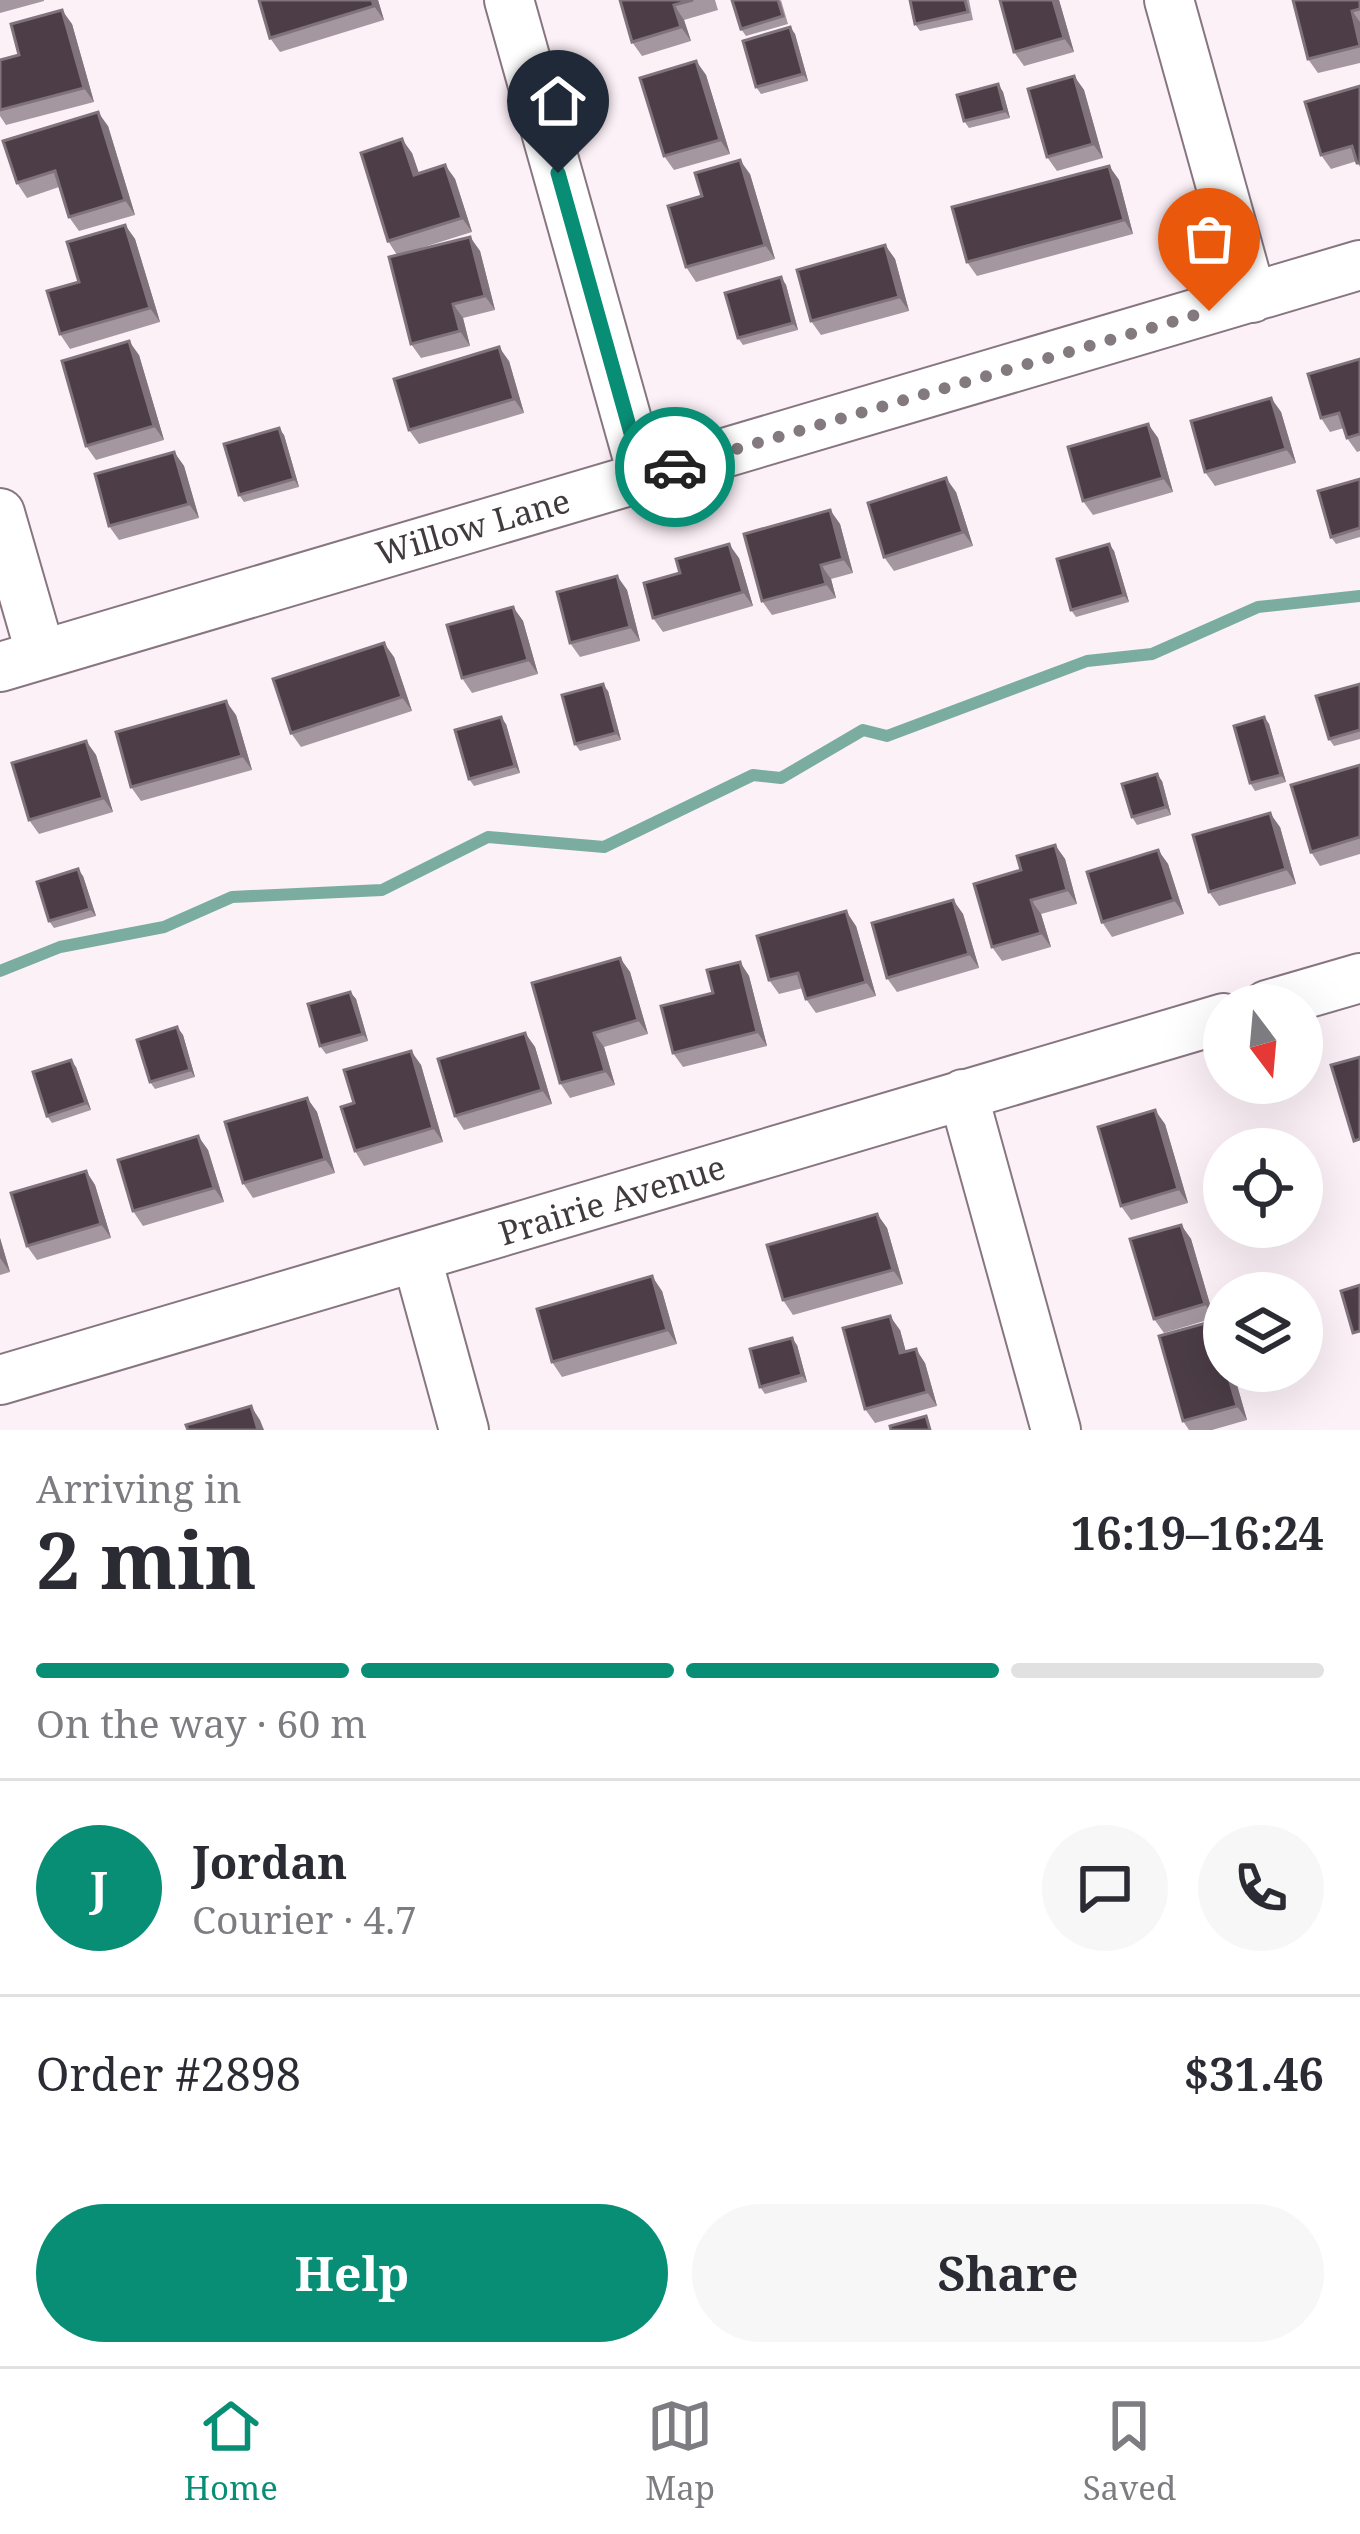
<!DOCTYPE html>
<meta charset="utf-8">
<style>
:root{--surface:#fff;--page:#f7f7f7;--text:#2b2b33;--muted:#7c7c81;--line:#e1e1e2;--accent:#098e76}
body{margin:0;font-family:"Noto Serif",serif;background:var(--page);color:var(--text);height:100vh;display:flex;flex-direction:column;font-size:45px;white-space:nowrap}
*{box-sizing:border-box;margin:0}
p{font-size:39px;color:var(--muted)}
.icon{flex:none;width:66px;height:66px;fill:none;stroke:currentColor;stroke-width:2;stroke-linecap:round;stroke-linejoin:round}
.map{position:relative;height:1430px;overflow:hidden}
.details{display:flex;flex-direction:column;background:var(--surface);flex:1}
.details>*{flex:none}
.needle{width:78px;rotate:164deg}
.buttons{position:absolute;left:1203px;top:984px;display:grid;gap:24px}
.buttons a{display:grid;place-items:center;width:120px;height:120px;border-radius:50%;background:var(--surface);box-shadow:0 12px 48px #0002;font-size:60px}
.pin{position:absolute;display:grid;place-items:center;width:102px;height:102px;color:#fff;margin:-123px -51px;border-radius:50% 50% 50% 0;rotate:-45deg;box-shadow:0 0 12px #0007}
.pin .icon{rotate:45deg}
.courier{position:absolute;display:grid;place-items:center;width:120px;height:120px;margin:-60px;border:9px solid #098e76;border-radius:50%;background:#fff;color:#222;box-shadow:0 3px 15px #0007}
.summary em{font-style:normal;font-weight:700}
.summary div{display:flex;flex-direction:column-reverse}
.summary{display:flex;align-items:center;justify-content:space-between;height:204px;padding:0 36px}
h1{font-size:78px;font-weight:700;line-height:90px}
.bar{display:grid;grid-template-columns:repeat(4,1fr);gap:18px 12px;align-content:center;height:144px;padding:0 36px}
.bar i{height:15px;border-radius:9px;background:var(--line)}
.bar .selected{background:var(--accent)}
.bar p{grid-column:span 4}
.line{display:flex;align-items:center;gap:30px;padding:0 36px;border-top:3px solid var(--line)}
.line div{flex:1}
.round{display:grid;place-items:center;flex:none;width:126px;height:126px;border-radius:63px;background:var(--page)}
.primary-button{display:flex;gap:24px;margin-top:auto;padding:24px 36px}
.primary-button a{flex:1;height:138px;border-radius:72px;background:var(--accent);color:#fff;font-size:48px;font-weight:700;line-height:138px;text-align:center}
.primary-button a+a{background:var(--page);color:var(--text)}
.tabs{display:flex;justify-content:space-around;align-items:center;height:168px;border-top:3px solid var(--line);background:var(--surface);font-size:33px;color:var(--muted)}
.tabs a{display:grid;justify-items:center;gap:6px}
.tabs .selected{color:var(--accent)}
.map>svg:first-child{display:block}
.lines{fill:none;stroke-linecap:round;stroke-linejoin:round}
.stream{stroke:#7aad9f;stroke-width:12}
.minor-casing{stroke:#877681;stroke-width:52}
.minor{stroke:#fff;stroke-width:48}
.wall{fill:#a497a0}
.shaded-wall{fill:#81737c}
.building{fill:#4c3d47;stroke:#81737c;stroke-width:3}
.done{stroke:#837a7f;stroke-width:12;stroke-dasharray:0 21.6}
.route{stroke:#098e76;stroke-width:15}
.labels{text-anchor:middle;stroke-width:12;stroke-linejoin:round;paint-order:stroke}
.street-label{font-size:33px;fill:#413a3e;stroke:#fff}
</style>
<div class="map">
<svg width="1360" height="1430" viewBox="0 0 1360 1430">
<rect width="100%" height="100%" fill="#fdf1f8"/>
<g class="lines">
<!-- stream -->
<path class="stream" d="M 0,971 L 60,947 L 164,927 L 232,897 L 382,890 L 488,837 L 604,847 L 753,775 L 781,778 L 863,730 L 887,736 L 1087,661 L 1152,654 L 1258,607 L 1360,596"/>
<defs>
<path id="minor" d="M 509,0 L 643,477
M 1169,0 L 1252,298
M 0,513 L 41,655
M 0,667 L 1360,265
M 1267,1005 L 1360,978
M 963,1094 L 1056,1430
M 417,1259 L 464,1430
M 0,1380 L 1224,1018"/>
</defs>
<!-- minor casing -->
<use href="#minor" class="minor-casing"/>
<!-- minor -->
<use href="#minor" class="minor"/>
</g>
<!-- wall -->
<path class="wall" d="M 0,0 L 44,0 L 44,1 L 0,13 Z
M 378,0 L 384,20 L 280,52 L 270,38 Z
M 620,0 L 715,0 L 718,10 L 684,20 L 691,41 L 642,56 L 632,42 Z
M 781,0 L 788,24 L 746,36 L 741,29 Z
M 910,0 L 969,0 L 973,20 L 920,31 L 915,24 Z
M 1000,0 L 1059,0 L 1074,52 L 1024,66 L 1014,52 Z
M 1360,0 L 1360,63 L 1318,73 L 1308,59 Z
M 72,24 L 94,102 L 6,125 L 0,116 L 0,60 L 19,55 Z
M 790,27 L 795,34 L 808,81 L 761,94 L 756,87 Z
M 696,61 L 706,75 L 730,154 L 674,170 L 664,156 Z
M 1074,76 L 1084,90 L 1103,158 L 1057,171 L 1047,157 Z
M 998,84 L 1003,92 L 1010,118 L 969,128 L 964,121 Z
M 1360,86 L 1360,167 L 1357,161 L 1331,169 L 1321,155 Z
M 108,126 L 135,215 L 79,231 L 69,217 L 59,187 L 27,198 L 17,183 Z
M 412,153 L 419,173 L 445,165 L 455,179 L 472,232 L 405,253 L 470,237 L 480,251 L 495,310 L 463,318 L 470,346 L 421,358 L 411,344 L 397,255 L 388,241 Z
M 1109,166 L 1119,180 L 1133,234 L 977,276 L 967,262 Z
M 750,174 L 775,259 L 696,282 L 686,267 L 702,196 Z
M 125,225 L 135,239 L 160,322 L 70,349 L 60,334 L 79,282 Z
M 885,245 L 895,259 L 909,311 L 821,335 L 811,321 Z
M 781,277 L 786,285 L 798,330 L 743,345 L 738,338 Z
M 139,355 L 164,440 L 96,460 L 86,446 Z
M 1360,359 L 1360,451 L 1357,452 L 1347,438 L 1344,428 L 1330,432 L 1321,418 Z
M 509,361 L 524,413 L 419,444 L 409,430 Z
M 1271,398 L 1281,412 L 1296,463 L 1215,486 L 1205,472 Z
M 1148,424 L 1158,438 L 1173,492 L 1093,515 L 1083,501 Z
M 284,435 L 299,487 L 244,502 L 239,495 Z
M 174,452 L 184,466 L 199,518 L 119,540 L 109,526 Z
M 1360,479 L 1360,537 L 1336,544 L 1331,537 Z
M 956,492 L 973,546 L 894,571 L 884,557 Z
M 830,510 L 840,524 L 853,573 L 831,579 L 836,598 L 772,615 L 762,601 Z
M 1109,544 L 1114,551 L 1129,602 L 1076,617 L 1071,610 Z
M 739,558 L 753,606 L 663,632 L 653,618 Z
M 617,576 L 627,590 L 640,641 L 580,657 L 570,643 Z
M 513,607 L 523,621 L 538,674 L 472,693 L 462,678 Z
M 394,657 L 412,711 L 301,747 L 291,733 Z
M 1360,684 L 1360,739 L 1334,746 L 1329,739 Z
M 608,691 L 621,740 L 580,751 L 575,744 Z
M 236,715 L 252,770 L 141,801 L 131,787 Z
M 1264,717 L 1269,724 L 1286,782 L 1255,791 L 1250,783 Z
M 506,724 L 520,773 L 474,786 L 469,779 Z
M 86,741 L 96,755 L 113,812 L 39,834 L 29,820 Z
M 1360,765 L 1360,854 L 1320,866 L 1311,852 Z
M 1162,781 L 1171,815 L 1137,825 L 1132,817 Z
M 1280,827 L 1296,884 L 1219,906 L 1209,892 Z
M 1055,845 L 1065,859 L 1077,904 L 1041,914 L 1051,947 L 1002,961 L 992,947 L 1021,870 Z
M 1158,850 L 1168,864 L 1184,914 L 1112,937 L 1102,922 Z
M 83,876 L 96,916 L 54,928 L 49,921 Z
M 953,900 L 963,914 L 979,968 L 897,992 L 887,978 Z
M 856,926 L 876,996 L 816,1013 L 806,999 L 803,988 L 779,994 L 769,980 Z
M 620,958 L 630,972 L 648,1034 L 604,1047 L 615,1085 L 570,1098 L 560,1083 Z
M 740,962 L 749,976 L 767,1046 L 683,1067 L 673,1053 L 713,993 Z
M 350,992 L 356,999 L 368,1041 L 326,1054 L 320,1046 Z
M 177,1027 L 183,1035 L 195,1077 L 155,1089 L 150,1082 Z
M 525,1033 L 535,1047 L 552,1104 L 464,1130 L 455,1116 Z
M 411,1051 L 421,1065 L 443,1142 L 364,1166 L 355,1151 L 354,1103 Z
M 76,1067 L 91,1110 L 52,1123 L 47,1116 Z
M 307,1098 L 317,1112 L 335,1173 L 253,1198 L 243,1183 Z
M 1165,1124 L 1188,1203 L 1131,1220 L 1121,1206 Z
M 198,1136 L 208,1150 L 224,1202 L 143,1226 L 133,1211 Z
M 86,1171 L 95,1185 L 111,1238 L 37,1260 L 27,1246 Z
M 877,1214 L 887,1228 L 903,1284 L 793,1315 L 783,1300 Z
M 1181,1225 L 1191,1239 L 1214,1318 L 1164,1333 L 1154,1319 Z
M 0,1238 L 10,1272 L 0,1275 Z
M 662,1291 L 677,1344 L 562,1377 L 552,1362 Z
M 1302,1302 L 1306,1307 L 1318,1349 L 1302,1354 Z
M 900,1330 L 906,1352 L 925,1363 L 937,1406 L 875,1423 L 865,1409 Z
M 1222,1335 L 1224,1371 L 1233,1371 L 1247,1420 L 1212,1430 L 1189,1430 L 1183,1421 Z
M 797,1345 L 807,1382 L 765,1394 L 760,1387 Z"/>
<!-- shaded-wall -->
<path class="shaded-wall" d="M 372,0 L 378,0 L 384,20 L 374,6 Z
M 1053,0 L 1059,0 L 1074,52 L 1064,38 Z
M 674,5 L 684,20 L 691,41 L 681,27 Z
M 62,10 L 72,24 L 94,102 L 84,88 Z
M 1352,11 L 1360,22 L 1360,43 Z
M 790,27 L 795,34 L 808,81 L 803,74 Z
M 696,61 L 706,75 L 730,154 L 720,140 Z
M 1074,76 L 1084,90 L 1103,158 L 1093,144 Z
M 998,84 L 1003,92 L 1010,118 L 1005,111 Z
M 98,112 L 108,126 L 135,215 L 125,200 Z
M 402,139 L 412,153 L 424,189 L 414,175 Z
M 740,160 L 750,174 L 775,259 L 765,245 Z
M 445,165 L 455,179 L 472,232 L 462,218 Z
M 1109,166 L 1119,180 L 1133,234 L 1124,220 Z
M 125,225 L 135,239 L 160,322 L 150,308 Z
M 470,237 L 480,251 L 495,310 L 485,296 Z
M 885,245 L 895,259 L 909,311 L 899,297 Z
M 781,277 L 786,285 L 798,330 L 793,323 Z
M 453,304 L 463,318 L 470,346 L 460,331 Z
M 129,341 L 139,355 L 164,440 L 154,426 Z
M 499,347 L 509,361 L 524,413 L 514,399 Z
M 1271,398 L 1281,412 L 1296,463 L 1286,449 Z
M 1148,424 L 1158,438 L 1173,492 L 1163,478 Z
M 279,428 L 284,435 L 299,487 L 294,479 Z
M 174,452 L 184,466 L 199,518 L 189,504 Z
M 946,478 L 956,492 L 973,546 L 963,532 Z
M 830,510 L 840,524 L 853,573 L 843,559 Z
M 729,544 L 739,558 L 753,606 L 743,592 Z
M 1109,544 L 1114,551 L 1129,602 L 1124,595 Z
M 821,565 L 831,579 L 836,598 L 826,584 Z
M 617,576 L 627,590 L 640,641 L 630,627 Z
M 513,607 L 523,621 L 538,674 L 528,660 Z
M 384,643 L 394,657 L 412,711 L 402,697 Z
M 603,684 L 608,691 L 621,740 L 616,733 Z
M 226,701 L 236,715 L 252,770 L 242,756 Z
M 501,717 L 506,724 L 520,773 L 515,766 Z
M 1264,717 L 1269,724 L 1286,782 L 1281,775 Z
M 86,741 L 96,755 L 113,812 L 103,798 Z
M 1157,774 L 1162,781 L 1171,815 L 1166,807 Z
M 1270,813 L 1280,827 L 1296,884 L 1286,869 Z
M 1055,845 L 1065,859 L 1077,904 L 1067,890 Z
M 1158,850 L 1168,864 L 1184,914 L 1174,900 Z
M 78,869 L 83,876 L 96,916 L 90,909 Z
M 953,900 L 963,914 L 979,968 L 969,954 Z
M 1031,900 L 1041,914 L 1051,947 L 1041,933 Z
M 846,911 L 856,926 L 876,996 L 866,982 Z
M 620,958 L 630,972 L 648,1034 L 638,1020 Z
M 740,962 L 749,976 L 767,1046 L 757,1032 Z
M 350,992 L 356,999 L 368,1041 L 363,1034 Z
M 177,1027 L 183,1035 L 195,1077 L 190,1070 Z
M 525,1033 L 535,1047 L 552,1104 L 542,1090 Z
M 594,1033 L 604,1047 L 615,1085 L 605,1071 Z
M 411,1051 L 421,1065 L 443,1142 L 433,1128 Z
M 71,1060 L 76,1067 L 91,1110 L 86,1103 Z
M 307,1098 L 317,1112 L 335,1173 L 325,1159 Z
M 1155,1110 L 1165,1124 L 1188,1203 L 1178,1189 Z
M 198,1136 L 208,1150 L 224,1202 L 214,1188 Z
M 86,1171 L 95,1185 L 111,1238 L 101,1224 Z
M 877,1214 L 887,1228 L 903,1284 L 893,1270 Z
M 1181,1225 L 1191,1239 L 1214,1318 L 1205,1304 Z
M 0,1238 L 10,1272 L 0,1258 Z
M 652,1276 L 662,1291 L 677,1344 L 667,1330 Z
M 1302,1302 L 1306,1307 L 1318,1349 L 1313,1342 Z
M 890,1316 L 900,1330 L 910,1367 L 900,1353 Z
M 1213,1321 L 1222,1335 L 1224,1361 Z
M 792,1338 L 797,1345 L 807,1382 L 802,1375 Z
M 916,1349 L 925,1363 L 937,1406 L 927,1392 Z
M 1227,1371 L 1233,1371 L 1247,1420 L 1237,1406 Z
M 251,1406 L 260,1420 L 264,1430 L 258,1430 Z"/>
<!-- building -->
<path class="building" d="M 259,0 L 372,0 L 374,6 L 270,38 Z
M 620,0 L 693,0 L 674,5 L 681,27 L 632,42 Z
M 732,0 L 778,0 L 783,16 L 741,29 Z
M 910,0 L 965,0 L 968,12 L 915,24 Z
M 1000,0 L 1053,0 L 1064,38 L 1014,52 Z
M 1293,0 L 1360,0 L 1360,9 L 1352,11 L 1360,46 L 1308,59 Z
M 62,10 L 84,88 L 0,110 L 0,60 L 19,55 L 11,24 Z
M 790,27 L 803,74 L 756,87 L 743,41 Z
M 696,61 L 720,140 L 664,156 L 640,78 Z
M 1074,76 L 1093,144 L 1047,157 L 1028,89 Z
M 998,84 L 1005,111 L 964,121 L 957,95 Z
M 1360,86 L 1360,163 L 1357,163 L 1352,146 L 1321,155 L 1305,102 Z
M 98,112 L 125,200 L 69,217 L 55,171 L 17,183 L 3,141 Z
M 402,139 L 414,175 L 445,165 L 462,218 L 388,241 L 361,153 Z
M 740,160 L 765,245 L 686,267 L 668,206 L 702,196 L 695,173 Z
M 1109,166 L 1124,220 L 967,262 L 952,207 Z
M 125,225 L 150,308 L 60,334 L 47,291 L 79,282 L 67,242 Z
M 470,237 L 485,296 L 453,304 L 460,331 L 411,344 L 389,257 Z
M 885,245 L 899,297 L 811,321 L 797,270 Z
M 781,277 L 793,323 L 738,338 L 725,293 Z
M 129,341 L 154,426 L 86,446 L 62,361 Z
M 499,347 L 514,399 L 409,430 L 394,379 Z
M 1360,359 L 1360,434 L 1347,438 L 1339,413 L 1321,418 L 1308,374 Z
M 1271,398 L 1286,449 L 1205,472 L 1191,421 Z
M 1148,424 L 1163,478 L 1083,501 L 1068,447 Z
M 279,428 L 294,479 L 239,495 L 224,444 Z
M 174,452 L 189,504 L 109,526 L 95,474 Z
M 946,478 L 963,532 L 884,557 L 868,503 Z
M 1360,479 L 1360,528 L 1331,537 L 1318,491 Z
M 830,510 L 843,559 L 821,565 L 826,584 L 762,601 L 744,534 Z
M 729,544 L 743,592 L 653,618 L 644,583 L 680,573 L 676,559 Z
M 1109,544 L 1124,595 L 1071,610 L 1057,559 Z
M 617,576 L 630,627 L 570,643 L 557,592 Z
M 513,607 L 528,660 L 462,678 L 447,625 Z
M 384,643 L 402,697 L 291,733 L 273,679 Z
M 603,684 L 616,733 L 575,744 L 562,695 Z
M 1360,684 L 1360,730 L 1329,739 L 1316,696 Z
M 226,701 L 242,756 L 131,787 L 116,732 Z
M 501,717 L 515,766 L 469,779 L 455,730 Z
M 1264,717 L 1281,775 L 1250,783 L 1234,726 Z
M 86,741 L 103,798 L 29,820 L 12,763 Z
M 1360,765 L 1360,837 L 1311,852 L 1291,785 Z
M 1157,774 L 1166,807 L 1132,817 L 1122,784 Z
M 1270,813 L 1286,869 L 1209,892 L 1193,835 Z
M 1055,845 L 1067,890 L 1031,900 L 1041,933 L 992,947 L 974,884 L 1021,870 L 1017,856 Z
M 1158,850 L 1174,900 L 1102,922 L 1087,872 Z
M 78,869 L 90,909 L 49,921 L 37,882 Z
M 953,900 L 969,954 L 887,978 L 872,923 Z
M 846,911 L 866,982 L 806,999 L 798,973 L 769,980 L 757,936 Z
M 620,958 L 638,1020 L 594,1033 L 605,1071 L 560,1083 L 532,983 Z
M 740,962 L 757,1032 L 673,1053 L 661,1006 L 713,993 L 707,970 Z
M 350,992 L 363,1034 L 320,1046 L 308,1004 Z
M 177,1027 L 190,1070 L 150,1082 L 137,1040 Z
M 525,1033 L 542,1090 L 455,1116 L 438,1059 Z
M 411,1051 L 433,1128 L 355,1151 L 341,1107 L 354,1103 L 344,1070 Z
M 1360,1057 L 1360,1139 L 1354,1141 L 1331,1065 Z
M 71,1060 L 86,1103 L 47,1116 L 33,1072 Z
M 307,1098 L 325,1159 L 243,1183 L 225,1122 Z
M 1155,1110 L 1178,1189 L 1121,1206 L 1098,1127 Z
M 198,1136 L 214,1188 L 133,1211 L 118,1160 Z
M 86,1171 L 101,1224 L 27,1246 L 11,1193 Z
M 877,1214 L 893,1270 L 783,1300 L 767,1245 Z
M 1181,1225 L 1205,1304 L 1154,1319 L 1130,1239 Z
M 652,1276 L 667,1330 L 552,1362 L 537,1309 Z
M 1360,1285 L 1360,1331 L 1353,1333 L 1341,1291 Z
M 1302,1304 L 1313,1342 L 1302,1345 Z
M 890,1316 L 900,1353 L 916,1349 L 927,1392 L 865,1409 L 843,1328 Z
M 1213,1321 L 1224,1361 L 1224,1371 L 1227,1371 L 1237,1406 L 1183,1421 L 1159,1336 Z
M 792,1338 L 802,1375 L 760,1387 L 750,1349 Z
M 251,1406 L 258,1430 L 188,1430 L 186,1425 Z
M 926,1416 L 930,1430 L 891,1430 L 890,1426 Z"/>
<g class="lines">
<!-- done -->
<path class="done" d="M 675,467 L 1209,311"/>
<!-- route -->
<path class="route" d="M 558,173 L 643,476 L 675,467"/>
</g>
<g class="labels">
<!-- street labels -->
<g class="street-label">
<text transform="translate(473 527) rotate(-16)" y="12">Willow Lane</text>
<text transform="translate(612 1200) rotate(-17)" y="12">Prairie Avenue</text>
</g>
</g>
</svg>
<div class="buttons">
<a><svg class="needle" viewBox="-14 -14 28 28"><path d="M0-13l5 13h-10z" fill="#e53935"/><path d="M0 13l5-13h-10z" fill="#7c7c81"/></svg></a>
<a><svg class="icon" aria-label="locate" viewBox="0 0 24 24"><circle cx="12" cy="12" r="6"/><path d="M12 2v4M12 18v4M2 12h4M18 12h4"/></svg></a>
<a><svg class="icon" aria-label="layers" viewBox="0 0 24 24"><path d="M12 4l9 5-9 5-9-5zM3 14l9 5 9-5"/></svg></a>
</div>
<div class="pin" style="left:1209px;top:311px;background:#ea580c"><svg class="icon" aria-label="bag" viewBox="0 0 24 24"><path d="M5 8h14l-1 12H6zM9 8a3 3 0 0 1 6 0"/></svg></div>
<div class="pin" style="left:558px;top:173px;background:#1f2937"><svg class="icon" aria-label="home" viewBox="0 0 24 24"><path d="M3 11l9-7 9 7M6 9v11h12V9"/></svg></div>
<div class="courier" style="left:675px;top:467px"><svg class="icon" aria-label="car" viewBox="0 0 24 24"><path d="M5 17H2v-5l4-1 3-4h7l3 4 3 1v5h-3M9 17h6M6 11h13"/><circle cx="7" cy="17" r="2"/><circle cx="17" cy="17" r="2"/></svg></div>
</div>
<section class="details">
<div class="summary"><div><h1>2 min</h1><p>Arriving in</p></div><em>16:19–16:24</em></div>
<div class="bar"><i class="selected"></i><i class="selected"></i><i class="selected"></i><i></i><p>On the way · 60 m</p></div>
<div class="line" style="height:216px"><b class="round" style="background:var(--accent);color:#fff">J</b><div><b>Jordan</b><p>Courier · 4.7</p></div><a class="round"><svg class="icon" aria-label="chat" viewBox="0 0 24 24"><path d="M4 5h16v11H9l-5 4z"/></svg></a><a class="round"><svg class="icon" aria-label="phone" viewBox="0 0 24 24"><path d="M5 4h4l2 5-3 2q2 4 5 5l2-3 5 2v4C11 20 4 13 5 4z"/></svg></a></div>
<div class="line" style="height:156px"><div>Order #2898</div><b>$31.46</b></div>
<div class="primary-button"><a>Help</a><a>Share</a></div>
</section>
<nav class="tabs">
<a class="selected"><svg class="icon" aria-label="home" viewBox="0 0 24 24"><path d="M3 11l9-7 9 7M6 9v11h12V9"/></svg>Home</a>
<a><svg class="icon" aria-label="map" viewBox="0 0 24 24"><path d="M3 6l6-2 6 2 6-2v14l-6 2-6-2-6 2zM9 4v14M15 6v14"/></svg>Map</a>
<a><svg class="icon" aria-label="saved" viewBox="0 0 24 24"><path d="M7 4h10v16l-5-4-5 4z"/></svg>Saved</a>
</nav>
